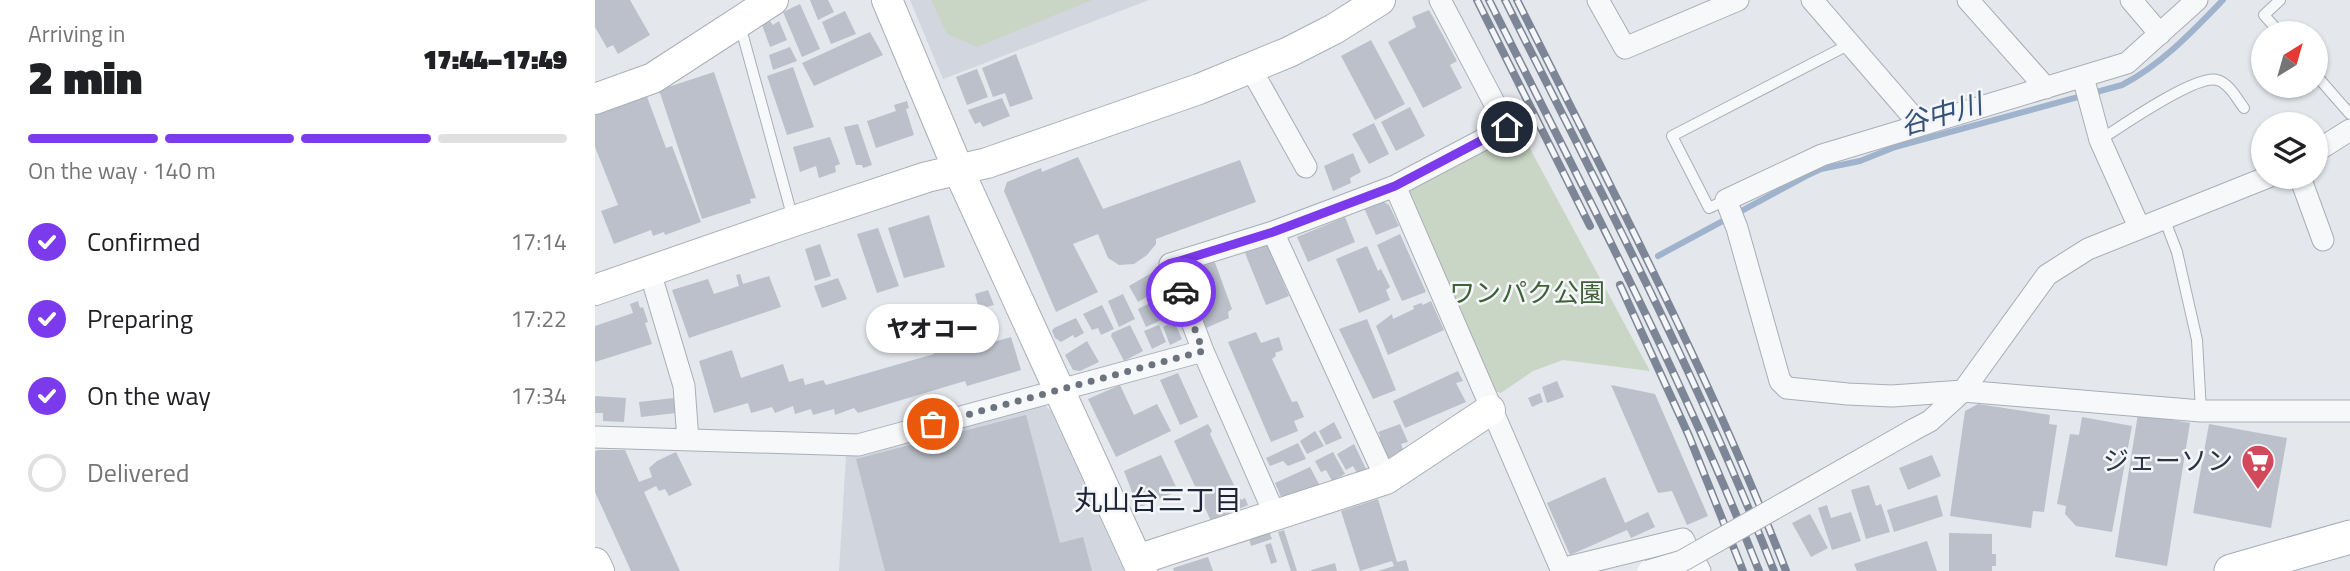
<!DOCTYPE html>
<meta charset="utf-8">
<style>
:root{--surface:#fff;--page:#f6f6f6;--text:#202124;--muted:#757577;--line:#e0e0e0;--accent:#7c3aed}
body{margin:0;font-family:"Titillium Web","Noto Sans JP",sans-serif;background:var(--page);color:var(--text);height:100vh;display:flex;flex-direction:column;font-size:26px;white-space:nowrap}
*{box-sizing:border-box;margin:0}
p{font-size:23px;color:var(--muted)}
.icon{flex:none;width:38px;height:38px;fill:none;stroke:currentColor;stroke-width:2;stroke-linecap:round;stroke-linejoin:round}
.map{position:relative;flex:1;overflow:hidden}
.side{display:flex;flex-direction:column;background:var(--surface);width:595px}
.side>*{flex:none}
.needle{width:46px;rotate:37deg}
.tools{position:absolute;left:1656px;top:21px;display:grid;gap:14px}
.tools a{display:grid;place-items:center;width:77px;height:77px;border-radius:50%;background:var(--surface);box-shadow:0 2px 5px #0004;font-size:35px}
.pin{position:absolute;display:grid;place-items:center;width:60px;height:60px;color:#fff;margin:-30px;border:4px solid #fff;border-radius:50%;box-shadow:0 2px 7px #0007}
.courier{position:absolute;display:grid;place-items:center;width:70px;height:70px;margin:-35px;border:5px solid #7c3aed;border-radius:50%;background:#fff;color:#222;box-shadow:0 2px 9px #0007}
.bubble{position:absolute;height:49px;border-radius:24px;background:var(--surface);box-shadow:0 2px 5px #0004;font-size:23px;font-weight:800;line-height:49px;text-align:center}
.summary em{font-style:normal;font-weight:800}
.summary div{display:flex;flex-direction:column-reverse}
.summary{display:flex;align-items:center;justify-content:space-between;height:119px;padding:0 28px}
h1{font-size:46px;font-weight:800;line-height:52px}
.bar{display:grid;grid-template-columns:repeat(4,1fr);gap:10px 7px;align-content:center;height:84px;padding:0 28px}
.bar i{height:9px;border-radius:5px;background:var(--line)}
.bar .current{background:var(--accent)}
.bar p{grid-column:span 4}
ol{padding:0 28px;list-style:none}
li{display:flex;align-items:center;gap:21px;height:77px}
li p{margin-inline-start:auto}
li .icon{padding:7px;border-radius:50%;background:var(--accent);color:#fff;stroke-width:4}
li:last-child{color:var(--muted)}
li i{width:38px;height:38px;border:4px solid var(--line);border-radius:50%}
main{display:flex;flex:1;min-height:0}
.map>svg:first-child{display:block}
.built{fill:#d2d6de}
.green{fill:#c9d6c5}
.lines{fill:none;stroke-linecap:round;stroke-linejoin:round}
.stream{stroke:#9fb4cc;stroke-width:6}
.building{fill:#bbc0ca}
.lane-casing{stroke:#a9aeb7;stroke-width:12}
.street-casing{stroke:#a9aeb7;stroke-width:23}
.secondary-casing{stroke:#a9aeb7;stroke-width:32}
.primary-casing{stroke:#a3abb8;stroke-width:35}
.lane{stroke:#f7f8fa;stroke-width:10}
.street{stroke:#f7f8fa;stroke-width:21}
.secondary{stroke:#fff;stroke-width:30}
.primary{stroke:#fff;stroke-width:33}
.rail-casing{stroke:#7d8696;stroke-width:8}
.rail{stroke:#f4f6f9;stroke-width:5;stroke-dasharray:16;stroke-linecap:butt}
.street-bridge-casing{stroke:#a9aeb7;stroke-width:23;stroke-linecap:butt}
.street-bridge{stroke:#f7f8fa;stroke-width:21}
.done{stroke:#6c737f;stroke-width:7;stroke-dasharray:0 12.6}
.route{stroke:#7c3aed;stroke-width:9}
.labels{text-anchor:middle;stroke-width:5;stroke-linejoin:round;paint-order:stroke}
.park-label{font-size:26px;fill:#3f6138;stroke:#f4f6f9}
.poi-label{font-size:26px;fill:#2b3445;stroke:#f4f6f9;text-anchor:end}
.water-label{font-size:28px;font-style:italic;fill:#34527a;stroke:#f4f6f9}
.neighbourhood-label{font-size:28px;fill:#1d2536;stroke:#f4f6f9}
</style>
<main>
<section class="side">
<div class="summary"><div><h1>2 min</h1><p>Arriving in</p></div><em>17:44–17:49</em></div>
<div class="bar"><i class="current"></i><i class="current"></i><i class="current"></i><i></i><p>On the way · 140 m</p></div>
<ol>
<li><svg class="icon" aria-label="check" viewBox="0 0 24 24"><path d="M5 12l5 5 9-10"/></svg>Confirmed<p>17:14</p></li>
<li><svg class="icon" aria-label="check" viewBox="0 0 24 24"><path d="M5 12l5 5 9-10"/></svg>Preparing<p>17:22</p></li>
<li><svg class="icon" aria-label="check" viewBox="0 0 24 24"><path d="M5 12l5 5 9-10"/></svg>On the way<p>17:34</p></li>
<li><i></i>Delivered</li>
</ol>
</section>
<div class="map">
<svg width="1755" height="571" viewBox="0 0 1755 571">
<rect width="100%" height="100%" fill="#e4e7ec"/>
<!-- built -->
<path class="built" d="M 315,0 L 554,0 L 348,79 Z
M 449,404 L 456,411 L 529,571 L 244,571 L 251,456 Z"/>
<!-- green -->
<path class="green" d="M 336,0 L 497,0 L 382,47 L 352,34 Z
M 925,130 L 1055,371 L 968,360 L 938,371 L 906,393 L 897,390 L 812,194 L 815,187 Z"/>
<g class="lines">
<!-- stream -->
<path class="stream" d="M 1063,256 L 1211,176 L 1226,169 L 1265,161 L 1300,147 L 1527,85 C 1566,65 1598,31 1628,0"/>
</g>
<!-- building -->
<path class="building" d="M 0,0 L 35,0 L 55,35 L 23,54 L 18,45 L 12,48 L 0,27 Z
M 215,0 L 233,0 L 239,12 L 223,20 Z
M 205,4 L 225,49 L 207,57 L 188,12 Z
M 834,10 L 862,61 L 855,65 L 867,88 L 828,108 L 793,42 L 821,27 L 817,17 Z
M 250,11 L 261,34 L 236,44 L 227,22 Z
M 174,20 L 178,25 L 184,21 L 192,40 L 175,47 L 166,22 Z
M 275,32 L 288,55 L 219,86 L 207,63 Z
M 776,40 L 810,104 L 780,120 L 746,56 Z
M 195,47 L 202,61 L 178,70 L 174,55 Z
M 421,54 L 438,99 L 415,107 L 410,93 L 398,97 L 387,68 Z
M 198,67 L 219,127 L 192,135 L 172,76 Z
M 382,69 L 393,97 L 372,105 L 361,77 Z
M 119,72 L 161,198 L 155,199 L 156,203 L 107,219 L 64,90 Z
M 51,94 L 71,148 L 77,146 L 106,222 L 70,235 L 69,232 L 58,236 L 56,230 L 19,244 L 6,211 L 23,205 L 0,147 L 0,114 Z
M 407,98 L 415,116 L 388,127 L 385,122 L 380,124 L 373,110 Z
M 312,101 L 314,108 L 311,109 L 319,135 L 281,148 L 272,121 L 301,111 L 299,105 Z
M 815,107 L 830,136 L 801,151 L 786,122 Z
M 779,123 L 794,154 L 774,164 L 757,134 Z
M 263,124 L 277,165 L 268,168 L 267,165 L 261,165 L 249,127 Z
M 235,137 L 245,164 L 240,166 L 241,172 L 224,178 L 221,166 L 205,172 L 198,147 Z
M 758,153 L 766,172 L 755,178 L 756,183 L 738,191 L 729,166 Z
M 483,157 L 508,209 L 645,160 L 661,202 L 561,239 L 561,244 L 552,255 L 539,264 L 524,265 L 513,258 L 503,234 L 478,244 L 503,292 L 461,312 L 409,191 L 412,182 L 446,168 L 447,172 Z
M 787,201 L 794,205 L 804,226 L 781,235 L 769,208 Z
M 334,215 L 350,267 L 309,278 L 293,228 Z
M 750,217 L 760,242 L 713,262 L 702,237 Z
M 283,228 L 304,286 L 282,293 L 262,234 Z
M 805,234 L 831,292 L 807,301 L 782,245 Z
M 225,244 L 236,276 L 220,281 L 210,249 Z
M 672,244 L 694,296 L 671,305 L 650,253 Z
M 772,246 L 783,271 L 786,269 L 795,287 L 791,290 L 795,300 L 764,313 L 741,259 Z
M 619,260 L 637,309 L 633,312 L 634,318 L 611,328 L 589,271 Z
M 560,271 L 570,286 L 543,302 L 534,286 Z
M 145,274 L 148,284 L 174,276 L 186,307 L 94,338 L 77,290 L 113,279 L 119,294 L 144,286 L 141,275 Z
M 243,278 L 252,299 L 227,308 L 219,286 Z
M 393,290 L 399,305 L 384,309 L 380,294 Z
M 528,294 L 540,319 L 524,327 L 513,301 Z
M 565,298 L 575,316 L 551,327 L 543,309 Z
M 43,301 L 45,308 L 48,307 L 53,322 L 50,323 L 57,344 L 0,362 L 0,326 L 38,313 L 35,304 Z
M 836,301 L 849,330 L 793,355 L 781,326 L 797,314 L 798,319 L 819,309 L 818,306 L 826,303 L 828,305 Z
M 507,305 L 519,329 L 506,335 L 503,328 L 497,330 L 488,314 Z
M 347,313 L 355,339 L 363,337 L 367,351 L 416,337 L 426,370 L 372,386 L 370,381 L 263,413 L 259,408 L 240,415 L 239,409 L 218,415 L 216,409 L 200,414 L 198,406 L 180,413 L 177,407 L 156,413 L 153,403 L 119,413 L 104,361 L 137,350 L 146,378 L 188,364 L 194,382 L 208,378 L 210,385 L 228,380 L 231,385 L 339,354 L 329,318 Z
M 481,318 L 489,333 L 480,338 L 478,335 L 466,342 L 460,338 L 457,331 L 459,328 Z
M 772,319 L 801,390 L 778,399 L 744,329 Z
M 579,321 L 587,339 L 575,345 L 568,327 Z
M 535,325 L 548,351 L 529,361 L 516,336 L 517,333 Z
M 564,325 L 571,342 L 557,349 L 549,331 Z
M 661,332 L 666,343 L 684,337 L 688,350 L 680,353 L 681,356 L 677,359 L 697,402 L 702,401 L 709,417 L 699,421 L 703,431 L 676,442 L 633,342 Z
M 492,341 L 504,362 L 485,371 L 478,370 L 470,355 Z
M 863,371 L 868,381 L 861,383 L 871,402 L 810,428 L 798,401 Z
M 583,373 L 603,417 L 585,425 L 565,380 Z
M 962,381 L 969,397 L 952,403 L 947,387 Z
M 525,385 L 539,415 L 562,404 L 576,431 L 521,457 L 493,399 Z
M 1016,385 L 1060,394 L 1113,516 L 1092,525 L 1077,491 L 1063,493 Z
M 945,393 L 948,402 L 937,407 L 933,398 Z
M 0,396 L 31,398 L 29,422 L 8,421 L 8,413 L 0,413 Z
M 79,398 L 81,413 L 46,417 L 44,402 Z
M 1383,404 L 1455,415 L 1454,424 L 1462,425 L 1449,512 L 1438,511 L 1436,528 L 1355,516 L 1370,411 Z
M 1543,414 L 1595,423 L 1572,566 L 1520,557 Z
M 431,415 L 465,543 L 488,537 L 497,571 L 290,571 L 261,459 Z
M 1487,417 L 1537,426 L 1517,532 L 1481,526 L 1470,514 L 1471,506 L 1462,504 L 1475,434 L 1484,435 Z
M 739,422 L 747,438 L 731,445 L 724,431 Z
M 613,424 L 617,431 L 615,434 L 646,500 L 650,498 L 653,505 L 616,521 L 579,441 Z
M 805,424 L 813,442 L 806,444 L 809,452 L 790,459 L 783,440 L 785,436 L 783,432 Z
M 1614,424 L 1692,438 L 1676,528 L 1598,513 Z
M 720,431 L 729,446 L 712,454 L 705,441 Z
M 703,443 L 711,459 L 693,466 L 688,461 L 675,466 L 671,458 Z
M 759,444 L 771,469 L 762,473 L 758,466 L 751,470 L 742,454 Z
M 4,450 L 30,450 L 44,482 L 57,477 L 54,468 L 62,461 L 81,452 L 97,485 L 74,496 L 70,489 L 64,491 L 61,486 L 49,492 L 85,571 L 36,571 L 0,492 L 0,451 Z
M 738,452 L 750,474 L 737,481 L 731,470 L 726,472 L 720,461 Z
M 566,455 L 583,491 L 543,508 L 529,471 Z
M 1337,455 L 1346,476 L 1313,490 L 1304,468 Z
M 715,467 L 725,486 L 713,493 L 710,489 L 687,499 L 680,483 Z
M 1010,477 L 1030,523 L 1053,512 L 1060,527 L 1036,538 L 1032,530 L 975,555 L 952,503 Z
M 1274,485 L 1281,506 L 1286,504 L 1295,532 L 1271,539 L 1256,490 Z
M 1342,495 L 1348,516 L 1299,532 L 1292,510 Z
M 783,499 L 802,562 L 811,560 L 814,571 L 783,571 L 799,566 L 797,561 L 765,571 L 746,511 Z
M 1232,505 L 1236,518 L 1256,512 L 1266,541 L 1237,550 L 1223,508 Z
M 1215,514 L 1233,548 L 1216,557 L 1197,523 Z
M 689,530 L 702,571 L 696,571 L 683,532 Z
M 674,531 L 677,539 L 656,546 L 654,538 Z
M 1354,533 L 1397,534 L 1397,554 L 1401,554 L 1401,566 L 1397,566 L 1397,571 L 1354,571 Z
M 1332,541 L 1342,571 L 1262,571 L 1259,564 Z
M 676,543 L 682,562 L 676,564 L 670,545 Z
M 613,557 L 618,571 L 579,571 L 578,568 Z
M 740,563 L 742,571 L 716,571 L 716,570 Z"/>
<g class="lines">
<defs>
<path id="lane" d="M 1685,0 L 1669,15 L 1685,33
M 145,25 L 198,219
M 1720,74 L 1755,114
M 1505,140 C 1525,127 1601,74 1622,80 C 1634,83 1642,99 1649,108
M 1131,200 L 1114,208 L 1077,136 L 1255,44
M 1569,218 L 1582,252 L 1602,340 L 1606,411"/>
<path id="street" d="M 1003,0 L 1030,48 L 1143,0
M 1217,0 L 1325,125
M 1373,0 L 1451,88
M 1536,0 L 1565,34
M 1602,0 L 1532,63 L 1227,155 L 1131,200 L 1142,228 L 1185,381 L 1192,388 L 1253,394 L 1297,396 L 1368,391 L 1606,411 L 1755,411
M 656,69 L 711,167
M 1488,77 L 1505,140 L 1544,227
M 1720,152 L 1755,130
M 1705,177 L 1728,240
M 800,186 L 966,569 L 1088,539 L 1105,571
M 678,232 L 791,479
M 55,272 L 89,386 L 93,440
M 1318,430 L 1335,421 L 1368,391 L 1452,275 L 1493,249 L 1673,177
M 0,437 L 263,445 L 608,351
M 680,515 L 608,351 L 575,264 L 678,232 L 800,186 L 912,127 L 845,0"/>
<path id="secondary" d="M 292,0 L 363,169 L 547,571
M 0,99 L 58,78 L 178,0
M 0,290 L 199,221 L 332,177 L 392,163 L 604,89 L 694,52 L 739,29 L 785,0
M 542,560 L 791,479 L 895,410
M 0,563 L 4,571"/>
<path id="primary" d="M 1636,571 L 1755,537"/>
</defs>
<!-- lane casing -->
<use href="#lane" class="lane-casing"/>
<!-- street casing -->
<use href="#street" class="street-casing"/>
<!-- secondary casing -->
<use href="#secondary" class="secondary-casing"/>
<!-- primary casing -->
<use href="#primary" class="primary-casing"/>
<!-- lane -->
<use href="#lane" class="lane"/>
<!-- street -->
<use href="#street" class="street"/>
<!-- secondary -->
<use href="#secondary" class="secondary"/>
<!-- primary -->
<use href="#primary" class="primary"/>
<defs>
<path id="rail" d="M 882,0 L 995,226
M 894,0 C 988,188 1087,375 1164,571
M 910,0 C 1004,188 1102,375 1179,571
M 922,0 C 1016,188 1115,375 1191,571
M 1025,285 L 1094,436 L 1148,571"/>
</defs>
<!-- rail casing -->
<use href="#rail" class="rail-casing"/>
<!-- rail -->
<use href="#rail" class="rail"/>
<defs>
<path id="street-bridge" d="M 1053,571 L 1087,561 L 1318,430"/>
</defs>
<!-- street-bridge casing -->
<use href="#street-bridge" class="street-bridge-casing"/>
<!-- street-bridge -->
<use href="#street-bridge" class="street-bridge"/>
</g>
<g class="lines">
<!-- done -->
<path class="done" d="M 338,424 L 608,351 L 586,292"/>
<!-- route -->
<path class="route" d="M 586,292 L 575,264 L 678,232 L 800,186 L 912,127"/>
</g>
<!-- icons -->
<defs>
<symbol id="supermarket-pin" viewBox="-11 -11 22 30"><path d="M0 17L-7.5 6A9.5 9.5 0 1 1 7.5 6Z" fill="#d1495b" stroke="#f4f6f9"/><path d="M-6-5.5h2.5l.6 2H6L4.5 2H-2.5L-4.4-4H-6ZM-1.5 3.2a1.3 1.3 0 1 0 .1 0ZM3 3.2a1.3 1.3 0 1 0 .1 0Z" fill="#fff"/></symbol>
</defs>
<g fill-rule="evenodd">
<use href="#supermarket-pin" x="1644" y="442" width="38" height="52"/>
</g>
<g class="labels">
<!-- park labels -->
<g class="park-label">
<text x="932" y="302">ワンパク公園</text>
</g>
<!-- poi labels -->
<g class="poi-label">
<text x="1638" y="470">ジェーソン</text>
</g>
<!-- water labels -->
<g class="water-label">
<text transform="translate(1346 114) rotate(-16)" y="10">谷中川</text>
</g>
<!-- neighbourhood labels -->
<g class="neighbourhood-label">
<text x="563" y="510">丸山台三丁目</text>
</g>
</g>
</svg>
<div class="tools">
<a><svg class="needle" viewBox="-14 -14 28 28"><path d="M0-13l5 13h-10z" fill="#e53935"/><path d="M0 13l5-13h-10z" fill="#757577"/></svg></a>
<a><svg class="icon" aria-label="layers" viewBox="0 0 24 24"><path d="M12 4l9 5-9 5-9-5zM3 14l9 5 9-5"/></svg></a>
</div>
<div class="pin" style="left:338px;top:424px;background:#ea580c"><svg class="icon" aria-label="bag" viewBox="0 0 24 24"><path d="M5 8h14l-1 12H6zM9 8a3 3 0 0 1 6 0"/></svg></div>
<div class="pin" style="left:912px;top:127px;background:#1f2937"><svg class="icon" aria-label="home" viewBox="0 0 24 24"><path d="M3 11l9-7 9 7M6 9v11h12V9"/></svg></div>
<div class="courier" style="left:586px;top:292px"><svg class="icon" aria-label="car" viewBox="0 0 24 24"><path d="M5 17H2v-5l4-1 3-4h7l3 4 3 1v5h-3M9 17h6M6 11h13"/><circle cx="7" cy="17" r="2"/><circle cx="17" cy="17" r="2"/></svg></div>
<div class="bubble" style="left:271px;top:304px;width:133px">ヤオコー</div>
</div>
</main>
